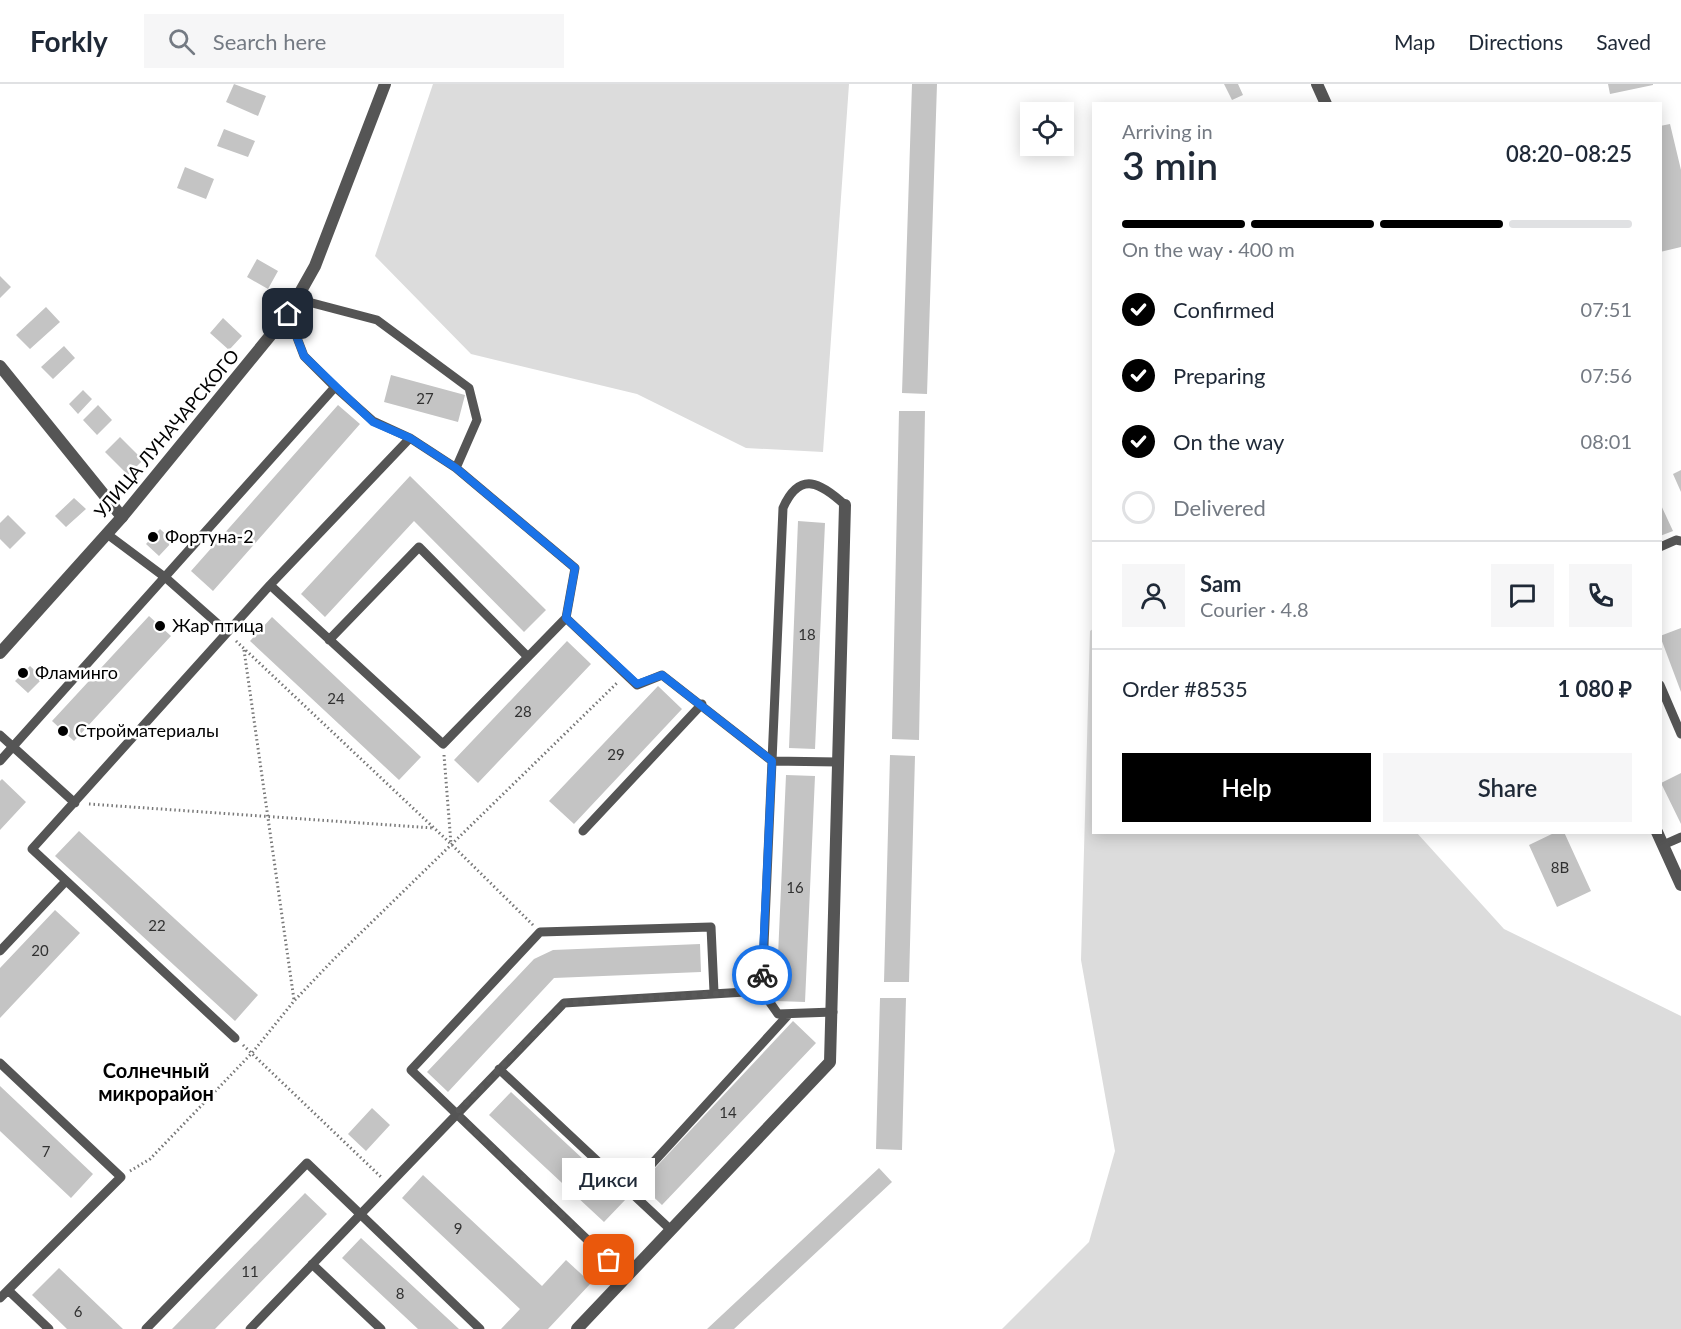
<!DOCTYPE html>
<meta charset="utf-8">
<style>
:root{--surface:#fff;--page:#f6f6f7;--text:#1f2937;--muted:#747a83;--line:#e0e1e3;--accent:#000}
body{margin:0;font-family:Lato,sans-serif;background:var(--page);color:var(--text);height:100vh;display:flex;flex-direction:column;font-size:22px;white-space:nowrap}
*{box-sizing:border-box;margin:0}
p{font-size:20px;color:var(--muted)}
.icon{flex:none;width:33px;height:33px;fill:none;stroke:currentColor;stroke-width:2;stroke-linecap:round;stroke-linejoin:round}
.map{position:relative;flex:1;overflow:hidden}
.drawer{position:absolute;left:1092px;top:18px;width:570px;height:732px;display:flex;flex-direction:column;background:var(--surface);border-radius:0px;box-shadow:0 3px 15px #0003}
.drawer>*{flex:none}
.buttons{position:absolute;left:1020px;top:18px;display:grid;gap:12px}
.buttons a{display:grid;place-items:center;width:54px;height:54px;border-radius:0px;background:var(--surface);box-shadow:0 3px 15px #0003;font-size:30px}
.pin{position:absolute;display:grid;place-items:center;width:51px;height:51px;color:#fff;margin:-26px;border-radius:12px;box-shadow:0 3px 9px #0006}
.courier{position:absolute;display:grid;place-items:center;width:60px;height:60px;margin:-30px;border:4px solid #1a73e8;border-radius:50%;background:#fff;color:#222;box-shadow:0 2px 8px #0007}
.bubble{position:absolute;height:42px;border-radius:0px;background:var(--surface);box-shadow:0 3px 15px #0003;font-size:20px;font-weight:600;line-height:42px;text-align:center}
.head em{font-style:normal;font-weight:600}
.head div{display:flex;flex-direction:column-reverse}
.head{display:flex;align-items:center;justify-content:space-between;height:102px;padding:0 30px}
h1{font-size:39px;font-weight:600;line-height:45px}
.bar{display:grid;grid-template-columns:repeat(4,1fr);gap:9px 6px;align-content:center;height:72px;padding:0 30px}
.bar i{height:8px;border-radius:4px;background:var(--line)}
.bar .current{background:var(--accent)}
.bar p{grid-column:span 4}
.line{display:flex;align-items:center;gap:15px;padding:0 30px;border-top:2px solid var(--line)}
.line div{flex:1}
.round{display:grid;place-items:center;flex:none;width:63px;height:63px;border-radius:0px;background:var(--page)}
ol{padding:0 30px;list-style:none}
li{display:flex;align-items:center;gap:18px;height:66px}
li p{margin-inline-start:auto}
li .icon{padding:6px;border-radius:50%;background:var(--accent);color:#fff;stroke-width:4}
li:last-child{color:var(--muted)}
li i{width:33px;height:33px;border:3px solid var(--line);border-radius:50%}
.primary-button{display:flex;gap:12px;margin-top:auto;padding:12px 30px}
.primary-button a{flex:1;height:69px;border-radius:0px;background:var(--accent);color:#fff;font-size:24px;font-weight:600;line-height:69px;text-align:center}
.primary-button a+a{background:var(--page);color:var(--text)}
header{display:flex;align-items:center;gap:36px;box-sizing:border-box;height:84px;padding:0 30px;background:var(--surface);border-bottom:2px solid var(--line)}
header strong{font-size:28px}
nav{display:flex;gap:33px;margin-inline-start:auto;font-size:21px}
.search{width:420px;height:54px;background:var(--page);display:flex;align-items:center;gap:15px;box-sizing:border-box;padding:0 21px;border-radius:0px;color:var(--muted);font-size:22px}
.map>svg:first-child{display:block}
.green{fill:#dcdcdc}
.building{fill:#c4c4c4}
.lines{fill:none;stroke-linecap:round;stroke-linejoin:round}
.path{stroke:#777;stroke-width:3;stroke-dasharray:1.5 3;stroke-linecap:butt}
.service{stroke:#555;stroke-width:9}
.minor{stroke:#555;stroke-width:12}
.tertiary{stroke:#555;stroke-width:12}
.done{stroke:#595959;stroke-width:6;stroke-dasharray:0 10.8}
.route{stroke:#1a73e8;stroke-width:8}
.poi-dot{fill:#000;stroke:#fff;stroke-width:2}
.labels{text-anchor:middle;stroke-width:5;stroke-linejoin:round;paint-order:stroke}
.number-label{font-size:15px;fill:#313131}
.street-label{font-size:18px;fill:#000;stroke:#fff}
.poi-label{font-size:18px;fill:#000;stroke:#fff;text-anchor:start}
.neighbourhood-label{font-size:20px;font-weight:bold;fill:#000;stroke:#fff}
</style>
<header>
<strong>Forkly</strong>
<div class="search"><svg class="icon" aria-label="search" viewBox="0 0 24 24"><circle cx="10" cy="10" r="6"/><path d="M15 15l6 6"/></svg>Search here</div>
<nav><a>Map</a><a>Directions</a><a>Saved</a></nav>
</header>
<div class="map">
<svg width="1681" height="1245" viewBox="0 0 1681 1245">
<rect width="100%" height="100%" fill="#fff"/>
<!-- green -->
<path class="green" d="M 433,0 L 849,0 L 823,368 L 746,364 L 637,310 L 471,270 L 375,172 Z
M 1093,545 L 1094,748 L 1417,749 L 1504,845 L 1681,932 L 1681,1245 L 1002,1245 L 1089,1158 L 1115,1067 L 1081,876 L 1090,547 Z"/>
<!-- building -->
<path class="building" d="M 234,0 L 266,12 L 258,32 L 226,18 Z
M 912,0 L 937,0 L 927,310 L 902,309 Z
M 1224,0 L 1238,0 L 1243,11 L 1232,16 Z
M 1608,0 L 1653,0 L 1653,1 L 1610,10 Z
M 1670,40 L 1681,86 L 1681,163 L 1660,168 L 1660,42 Z
M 224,45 L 255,57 L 248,73 L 217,62 Z
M 185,83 L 214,95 L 206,115 L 177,104 Z
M 257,175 L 278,187 L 268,205 L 247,193 Z
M 0,192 L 11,203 L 0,214 Z
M 46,223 L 60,238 L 30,265 L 16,251 Z
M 223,234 L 242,252 L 229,266 L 210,249 Z
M 64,262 L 75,274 L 53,295 L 41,283 Z
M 391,291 L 465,311 L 458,338 L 384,318 Z
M 83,306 L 92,315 L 78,330 L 69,320 Z
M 98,321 L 112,336 L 97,351 L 83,336 Z
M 338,321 L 360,340 L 213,507 L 191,487 Z
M 899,327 L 925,327 L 919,656 L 892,655 Z
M 120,353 L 143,376 L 128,391 L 105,368 Z
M 1681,386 L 1681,408 L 1673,390 Z
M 410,392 L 546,526 L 524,548 L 414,437 L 325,533 L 301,510 Z
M 74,414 L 86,425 L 66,443 L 55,432 Z
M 1660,419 L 1673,447 L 1660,452 Z
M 8,431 L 26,449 L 10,465 L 0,455 L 0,439 Z
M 798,437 L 825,439 L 815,665 L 789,664 Z
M 160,445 L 173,457 L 159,472 L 146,460 Z
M 149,532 L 171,552 L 74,657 L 52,637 Z
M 272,533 L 421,673 L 399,696 L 250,557 Z
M 1681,544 L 1681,608 L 1660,552 Z
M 567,557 L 591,580 L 478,699 L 454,676 Z
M 30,582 L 43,594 L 28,609 L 15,597 Z
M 658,602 L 682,625 L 574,740 L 549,717 Z
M 890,671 L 915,672 L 909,898 L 884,898 Z
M 1681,689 L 1681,740 L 1661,699 Z
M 786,691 L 815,692 L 805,918 L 776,917 Z
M 2,695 L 26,718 L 0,746 L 0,697 Z
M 79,747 L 258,911 L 235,937 L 55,772 Z
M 1556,748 L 1564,748 L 1591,807 L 1557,823 L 1529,761 Z
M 55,826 L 80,849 L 0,934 L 0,884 Z
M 700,860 L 701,888 L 554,894 L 448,1008 L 427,988 L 534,875 L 553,866 Z
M 880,914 L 906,914 L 902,1066 L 876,1065 Z
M 793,937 L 816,959 L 662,1121 L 640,1100 Z
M 0,1002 L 93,1090 L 71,1114 L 0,1047 Z
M 511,1008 L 626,1115 L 604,1138 L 489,1031 Z
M 372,1024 L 390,1041 L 366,1067 L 348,1050 Z
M 879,1084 L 892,1098 L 734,1245 L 707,1245 Z
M 423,1091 L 542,1202 L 566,1176 L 591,1199 L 548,1245 L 501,1245 L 520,1225 L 402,1114 Z
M 305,1109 L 327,1130 L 215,1245 L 172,1245 Z
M 361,1154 L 459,1245 L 418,1245 L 342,1174 Z
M 59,1184 L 123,1245 L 67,1245 L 32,1211 Z"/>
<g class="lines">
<!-- path -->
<path class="path" d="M 236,557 L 451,760 L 533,841
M 244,566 L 294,916
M 444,671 L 451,760
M 89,720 L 433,744
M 243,961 L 381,1093
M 130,1087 L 150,1075 L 252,969 L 294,917 L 334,875 L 618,598"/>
<!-- service -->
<path class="service" d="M 297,215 L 377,236 L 469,304 L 477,336 L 456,384
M 107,450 L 166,494 L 227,548
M 1660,463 L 1676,456 L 1681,457
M 270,501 L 410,354
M 566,534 L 637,601 L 662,591 L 772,677 L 838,678
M 329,556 L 419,463 L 528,573
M 1660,601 L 1681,650
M 0,651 L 75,719
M 0,677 L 335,303 L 304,272 L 288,230
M 583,747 L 702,620
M 1663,761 L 1681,753
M 0,867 L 66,797
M 762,907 L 783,424 C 800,386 821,399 845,421
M 235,954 L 32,765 L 270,501 L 443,660 L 566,534 L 575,484 L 456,384 L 410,354 L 373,337 L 335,303
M 0,979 L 121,1093 L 0,1214
M 499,985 L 671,1146
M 628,1106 L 789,930
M 312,1180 L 381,1245
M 626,1193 L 411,986 L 540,848 L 711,843 L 714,908
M 9,1207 L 49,1245
M 146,1245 L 307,1079 L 480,1245
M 250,1245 L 564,919 L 762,907 L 778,930 L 833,928"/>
<!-- minor -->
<path class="minor" d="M 1317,0 L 1326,20
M 0,282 L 122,433
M 1657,748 L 1681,801
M 577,1245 L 830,978 L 845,421"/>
<!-- tertiary -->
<path class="tertiary" d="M 0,569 L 122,433 L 288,230 L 315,182 L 385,0"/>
</g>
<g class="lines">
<!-- done -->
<path class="done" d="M 609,1176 L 456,1029 L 564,919 L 762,907 L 762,891"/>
<!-- route -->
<path class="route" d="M 288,230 L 304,272 L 373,338 L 410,354 L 456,384 L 575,484 L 566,534 L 637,600 L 662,591 L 772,677 L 762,891"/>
</g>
<!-- markers -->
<g class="poi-dot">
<circle cx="153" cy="453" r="6"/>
<circle cx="160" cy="542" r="6"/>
<circle cx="23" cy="589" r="6"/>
<circle cx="63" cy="647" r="6"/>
</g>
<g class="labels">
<!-- number labels -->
<g class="number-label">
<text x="425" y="320">27</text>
<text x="807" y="556">18</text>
<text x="336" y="620">24</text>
<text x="523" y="633">28</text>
<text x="616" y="676">29</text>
<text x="1560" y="789">8В</text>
<text x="795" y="809">16</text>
<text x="157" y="847">22</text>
<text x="40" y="872">20</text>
<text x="728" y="1034">14</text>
<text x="46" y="1073">7</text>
<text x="458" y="1150">9</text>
<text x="250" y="1193">11</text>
<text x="400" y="1215">8</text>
<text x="78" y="1233">6</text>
</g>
<!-- street labels -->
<g class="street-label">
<text transform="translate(167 350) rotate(-50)" y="6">УЛИЦА ЛУНАЧАРСКОГО</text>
</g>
<!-- poi labels -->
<g class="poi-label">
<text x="165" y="459">Фортуна-2</text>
<text x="172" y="548">Жар птица</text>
<text x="35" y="595">Фламинго</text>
<text x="75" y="653">Стройматериалы</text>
</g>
<!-- neighbourhood labels -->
<g class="neighbourhood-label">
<text x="156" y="994">Солнечный<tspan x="156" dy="23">микрорайон</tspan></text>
</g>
</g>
</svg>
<div class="buttons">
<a><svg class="icon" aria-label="locate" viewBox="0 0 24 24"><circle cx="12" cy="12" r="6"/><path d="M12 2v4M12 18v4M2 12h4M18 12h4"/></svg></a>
</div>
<div class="pin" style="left:609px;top:1176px;background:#ea580c"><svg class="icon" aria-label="bag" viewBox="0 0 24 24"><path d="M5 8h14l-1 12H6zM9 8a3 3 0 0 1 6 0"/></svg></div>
<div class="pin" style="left:288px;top:230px;background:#1f2937"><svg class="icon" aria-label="home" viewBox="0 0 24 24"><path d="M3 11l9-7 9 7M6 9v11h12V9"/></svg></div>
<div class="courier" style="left:762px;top:891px"><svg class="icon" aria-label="bike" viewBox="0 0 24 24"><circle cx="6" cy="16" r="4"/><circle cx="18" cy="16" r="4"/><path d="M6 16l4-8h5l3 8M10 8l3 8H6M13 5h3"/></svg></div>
<div class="bubble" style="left:562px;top:1074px;width:93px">Дикси</div>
<section class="drawer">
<div class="head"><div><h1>3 min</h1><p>Arriving in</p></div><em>08:20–08:25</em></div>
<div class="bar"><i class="current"></i><i class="current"></i><i class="current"></i><i></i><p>On the way · 400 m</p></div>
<ol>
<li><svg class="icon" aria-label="check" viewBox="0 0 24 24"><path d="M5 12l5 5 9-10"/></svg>Confirmed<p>07:51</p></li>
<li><svg class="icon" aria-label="check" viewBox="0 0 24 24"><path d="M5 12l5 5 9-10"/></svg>Preparing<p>07:56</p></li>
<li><svg class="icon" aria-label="check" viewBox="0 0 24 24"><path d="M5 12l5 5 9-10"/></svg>On the way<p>08:01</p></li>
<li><i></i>Delivered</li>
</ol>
<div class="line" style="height:108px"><a class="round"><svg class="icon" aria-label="person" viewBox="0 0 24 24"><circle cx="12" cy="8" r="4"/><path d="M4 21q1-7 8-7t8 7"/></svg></a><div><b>Sam</b><p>Courier · 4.8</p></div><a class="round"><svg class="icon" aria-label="chat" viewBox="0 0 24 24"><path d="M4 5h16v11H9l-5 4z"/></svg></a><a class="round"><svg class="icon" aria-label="phone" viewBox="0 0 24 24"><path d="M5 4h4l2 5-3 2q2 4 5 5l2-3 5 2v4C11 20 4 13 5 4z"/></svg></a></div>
<div class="line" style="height:78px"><div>Order #8535</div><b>1 080 ₽</b></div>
<div class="primary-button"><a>Help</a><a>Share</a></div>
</section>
</div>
